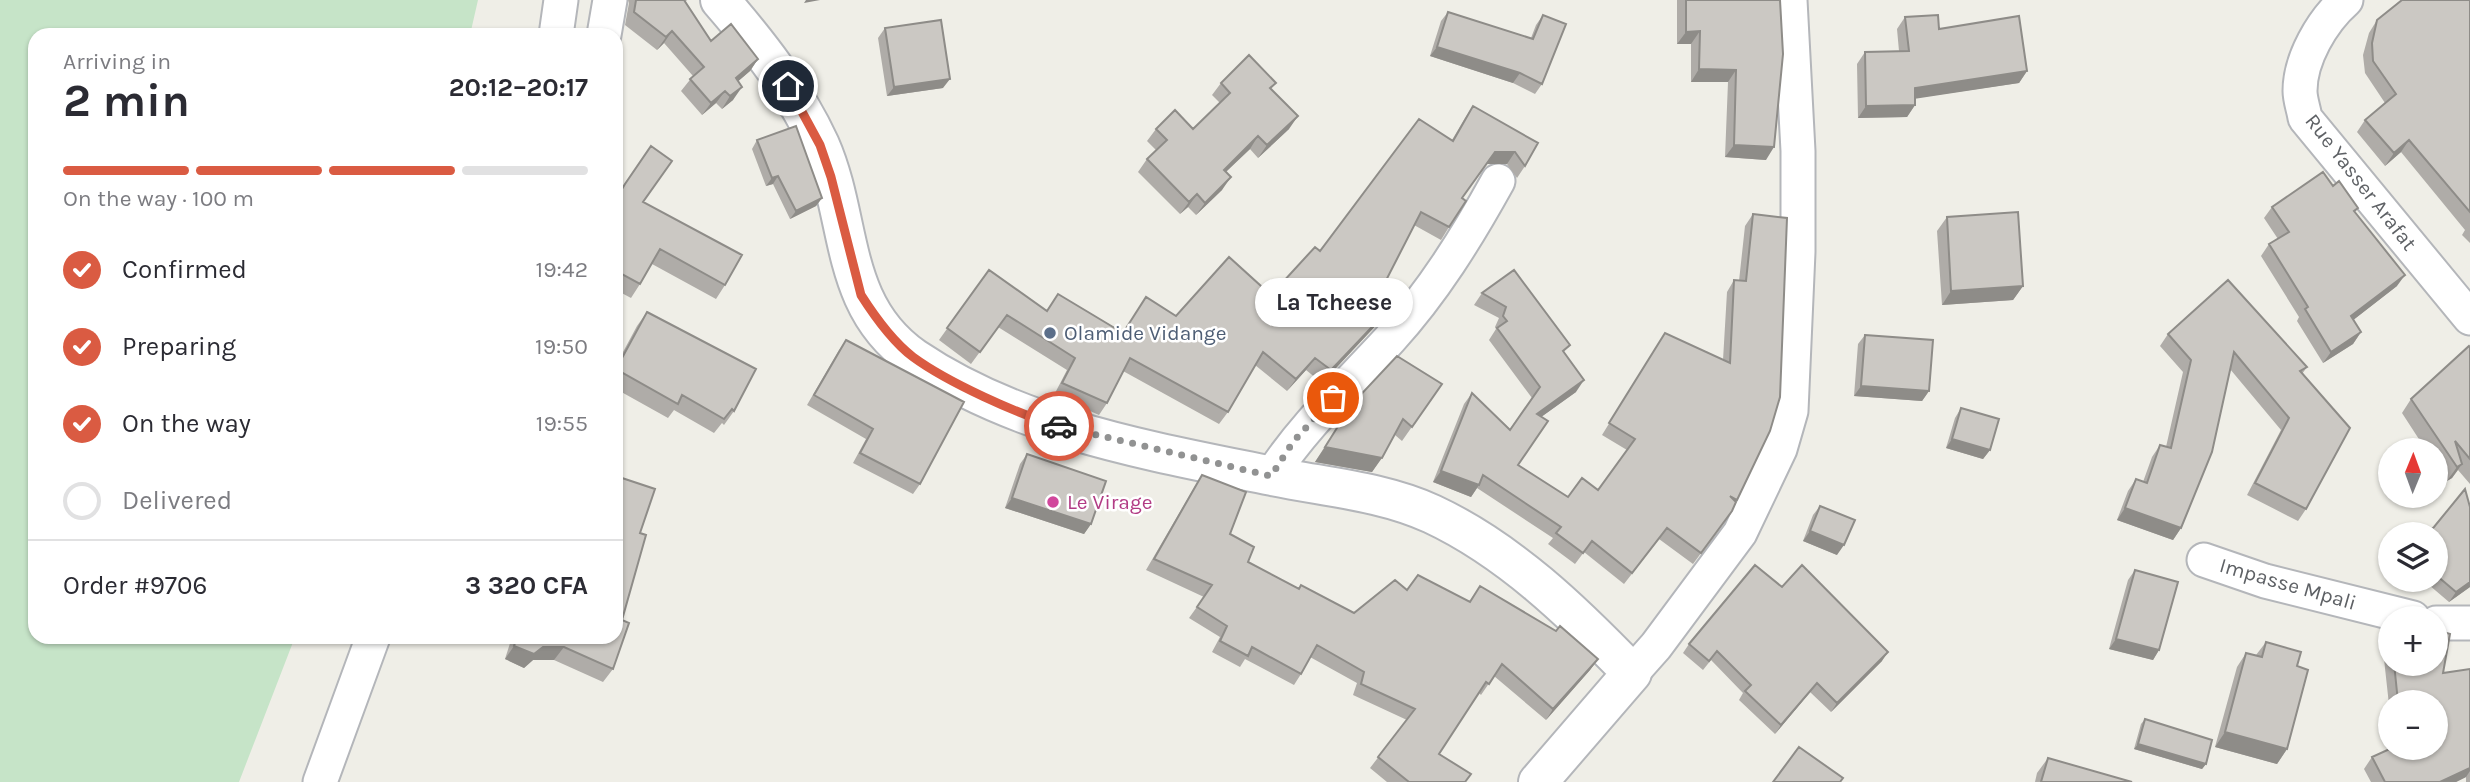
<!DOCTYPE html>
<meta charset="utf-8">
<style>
:root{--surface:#fff;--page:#f7f7f7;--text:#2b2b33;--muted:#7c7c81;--line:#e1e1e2;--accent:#da5b42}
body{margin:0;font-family:Karla,sans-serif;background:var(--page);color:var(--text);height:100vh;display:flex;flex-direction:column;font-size:26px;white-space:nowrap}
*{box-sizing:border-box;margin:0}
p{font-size:23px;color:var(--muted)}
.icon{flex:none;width:38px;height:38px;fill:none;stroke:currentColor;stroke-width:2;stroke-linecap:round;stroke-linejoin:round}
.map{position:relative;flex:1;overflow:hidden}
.drawer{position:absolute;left:28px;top:28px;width:595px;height:616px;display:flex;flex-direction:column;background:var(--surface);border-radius:21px;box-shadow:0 2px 5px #0004}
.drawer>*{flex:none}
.needle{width:46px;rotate:1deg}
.controls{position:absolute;left:2378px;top:438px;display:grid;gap:14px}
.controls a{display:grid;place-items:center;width:70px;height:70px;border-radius:50%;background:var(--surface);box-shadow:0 2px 5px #0004;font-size:35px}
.pin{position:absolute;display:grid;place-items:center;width:60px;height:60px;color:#fff;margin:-30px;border:4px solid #fff;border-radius:50%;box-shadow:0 2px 7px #0007}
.courier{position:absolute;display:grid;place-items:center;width:70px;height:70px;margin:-35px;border:5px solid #da5b42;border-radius:50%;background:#fff;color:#222;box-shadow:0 2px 9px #0007}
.bubble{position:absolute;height:49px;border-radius:24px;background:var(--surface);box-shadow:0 2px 5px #0004;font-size:23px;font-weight:700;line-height:49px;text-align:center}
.headline em{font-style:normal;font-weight:700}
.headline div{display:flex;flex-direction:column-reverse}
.headline{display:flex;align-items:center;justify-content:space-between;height:119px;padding:0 35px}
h1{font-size:46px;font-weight:700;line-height:52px}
.bar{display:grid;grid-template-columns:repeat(4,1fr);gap:10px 7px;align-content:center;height:84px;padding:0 35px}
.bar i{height:9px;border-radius:5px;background:var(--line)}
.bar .selected{background:var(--accent)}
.bar p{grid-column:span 4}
.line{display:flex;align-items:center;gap:18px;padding:0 35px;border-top:2px solid var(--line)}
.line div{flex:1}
ol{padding:0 35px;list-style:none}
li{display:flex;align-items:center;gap:21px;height:77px}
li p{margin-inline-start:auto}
li .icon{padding:7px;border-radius:50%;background:var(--accent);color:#fff;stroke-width:4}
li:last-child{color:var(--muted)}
li i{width:38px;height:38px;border:4px solid var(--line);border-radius:50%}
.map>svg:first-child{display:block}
.green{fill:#c6e4c8}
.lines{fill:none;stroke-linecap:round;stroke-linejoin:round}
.minor-casing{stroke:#b4b6ba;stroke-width:37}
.tertiary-casing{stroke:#b4b6ba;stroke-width:42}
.minor{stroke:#fff;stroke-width:33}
.tertiary{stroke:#fff;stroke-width:38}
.wall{fill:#afaca8}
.shaded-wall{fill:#8e8c88}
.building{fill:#cbc8c3;stroke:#8e8c88;stroke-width:2}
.done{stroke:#919292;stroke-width:7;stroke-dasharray:0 12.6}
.route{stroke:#da5b42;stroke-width:9}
.service-dot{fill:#5c6f8a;stroke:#fff;stroke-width:2.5}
.hotel-dot{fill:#d1479c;stroke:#fff;stroke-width:2.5}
.labels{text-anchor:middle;stroke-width:5;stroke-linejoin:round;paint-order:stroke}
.street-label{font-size:21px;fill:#5e6165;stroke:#fff}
.service-label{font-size:21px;fill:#4e5e75;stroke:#fff;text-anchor:start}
.hotel-label{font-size:21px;fill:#b23c85;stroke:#fff;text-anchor:start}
</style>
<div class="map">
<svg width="2470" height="782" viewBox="0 0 2470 782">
<rect width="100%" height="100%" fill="#efeee7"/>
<!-- green -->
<path class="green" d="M 0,0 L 478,0 L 470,35 L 35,35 L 35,637 L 295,637 L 239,782 L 0,782 Z"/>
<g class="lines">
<defs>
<path id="minor" d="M 2346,0 C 2322,21 2300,59 2300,91 C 2300,100 2304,110 2305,118 L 2470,318
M 556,35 L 561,0
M 604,35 L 610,0
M 1271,476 C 1305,424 1348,385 1390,339 C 1433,292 1467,237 1498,181
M 2204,560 L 2265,581 L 2413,618
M 2436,623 L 2470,623
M 1632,673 L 1656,646 L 1740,533 L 1780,449 L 1791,411 L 1798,252 L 1798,151 L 1790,0
M 320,782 L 373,637"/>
<path id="tertiary" d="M 720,0 C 759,45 795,91 820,145 C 853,220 838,305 914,358 C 1019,429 1150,451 1272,476 C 1325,487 1382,491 1432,514 C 1509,550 1573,612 1632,673 L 1538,782"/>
</defs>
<!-- minor casing -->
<use href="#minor" class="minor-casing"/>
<!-- tertiary casing -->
<use href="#tertiary" class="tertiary-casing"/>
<!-- minor -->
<use href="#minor" class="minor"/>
<!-- tertiary -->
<use href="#tertiary" class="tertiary"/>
</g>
<!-- wall -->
<path class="wall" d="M 628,0 L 687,0 L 685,2 L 711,41 L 758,59 L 750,71 L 738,81 L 733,100 L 722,109 L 716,103 L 702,115 L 681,91 L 693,76 L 664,43 L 657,50 L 625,25 L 629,3 Z
M 1677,0 L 1780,0 L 1766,160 L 1725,157 L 1728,82 L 1691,82 L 1691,44 L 1677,44 Z
M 2470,0 L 2470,243 L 2462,235 L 2465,230 L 2401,152 L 2385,166 L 2357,132 L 2365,120 L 2385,103 L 2365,73 L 2363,55 L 2369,33 L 2377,20 Z
M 1448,12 L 1531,38 L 1536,25 L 1543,15 L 1542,84 L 1535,94 L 1513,83 L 1430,56 L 1441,21 Z
M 1905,17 L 1939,29 L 2027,71 L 2019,83 L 1915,98 L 1915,105 L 1907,117 L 1858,118 L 1857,64 L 1865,52 L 1899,51 L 1897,29 Z
M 885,28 L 943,88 L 887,96 L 878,38 Z
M 1221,83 L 1276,83 L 1271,89 L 1289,129 L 1258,158 L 1250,149 L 1226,172 L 1222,190 L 1196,215 L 1188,207 L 1180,214 L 1138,172 L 1147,159 L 1156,150 L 1147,141 L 1156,129 L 1193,129 L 1220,103 L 1212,95 Z
M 1473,106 L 1538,143 L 1525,166 L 1517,178 L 1507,164 L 1487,164 L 1462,198 L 1449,227 L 1441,240 L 1414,225 L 1377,298 L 1390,308 L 1381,320 L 1322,383 L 1306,370 L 1287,391 L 1255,365 L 1228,412 L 1219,424 L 1123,371 L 1107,403 L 1099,415 L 1054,395 L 1067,370 L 998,327 L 971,364 L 939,340 L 989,270 L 1047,311 L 1058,294 L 1122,332 L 1176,316 L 1271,295 L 1320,251 L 1452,140 L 1465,118 Z
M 757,140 L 822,198 L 816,206 L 790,219 L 773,184 L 766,186 L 752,149 Z
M 651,146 L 643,202 L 725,285 L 716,299 L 652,264 L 640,284 L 631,298 L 616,290 L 616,196 Z
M 2333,186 L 2358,208 L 2355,212 L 2397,286 L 2353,320 L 2361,332 L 2353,344 L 2323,363 L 2297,321 L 2299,317 L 2261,256 L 2269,244 L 2278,239 L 2264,218 L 2272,207 Z
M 1753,214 L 1735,502 L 1732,511 L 1693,564 L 1659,539 L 1624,584 L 1584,552 L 1575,564 L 1548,544 L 1553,538 L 1477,488 L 1471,497 L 1433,482 L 1464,404 L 1472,393 L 1510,429 L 1532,398 L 1489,340 L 1496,329 L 1495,327 L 1499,318 L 1474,305 L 1482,293 L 1514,270 L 1565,353 L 1576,392 L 1541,417 L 1518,465 L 1568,497 L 1598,490 L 1627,450 L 1602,435 L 1665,333 L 1723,360 L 1727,292 L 1734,280 L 1739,281 L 1745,226 Z
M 1947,217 L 2023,286 L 2013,300 L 1942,305 L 1937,231 Z
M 647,312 L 734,411 L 724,425 L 722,423 L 714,433 L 674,410 L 668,418 L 616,389 L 616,365 L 637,326 Z
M 2168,334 L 2307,367 L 2302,374 L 2306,509 L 2298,521 L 2247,495 L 2281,430 L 2230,369 L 2181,528 L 2173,540 L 2117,520 L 2128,491 L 2136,479 L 2143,482 L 2152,457 L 2160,445 L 2166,447 L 2183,372 L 2160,346 Z
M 1865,335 L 1929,391 L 1922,401 L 1854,396 L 1858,344 Z
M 846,340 L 920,484 L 913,494 L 853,463 L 866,439 L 807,405 L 839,350 Z
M 2470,347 L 2470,484 L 2458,470 L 2452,478 L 2447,481 L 2436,465 L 2436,450 L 2426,450 L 2402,413 L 2411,399 Z
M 1442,384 L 1402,441 L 1395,435 L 1372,472 L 1315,462 L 1352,404 Z
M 1961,408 L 1990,450 L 1983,459 L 1946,448 L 1955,418 Z
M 1027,454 L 1091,524 L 1084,534 L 1005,508 L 1020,464 Z
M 1202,475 L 1230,534 L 1248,562 L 1298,589 L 1354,613 L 1407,590 L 1469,602 L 1480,586 L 1598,659 L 1590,670 L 1546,720 L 1494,676 L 1481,695 L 1479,693 L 1439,754 L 1465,782 L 1387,782 L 1370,768 L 1407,720 L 1353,695 L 1357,683 L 1310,657 L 1301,674 L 1294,685 L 1245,659 L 1240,667 L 1212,652 L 1220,637 L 1189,618 L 1204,597 L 1146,570 L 1195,486 Z
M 1820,506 L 1837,555 L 1803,541 L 1813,515 Z
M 2470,507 L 2470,587 L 2449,602 L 2422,579 L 2436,579 L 2436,534 Z
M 640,533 L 613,669 L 603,682 L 554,660 L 533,660 L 524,668 L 505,659 L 512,637 L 616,637 Z
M 2135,570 L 2159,650 L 2153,660 L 2109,649 L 2128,580 Z
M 1782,587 L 1882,661 L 1831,712 L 1810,692 L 1775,734 L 1739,700 L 1743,693 L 1711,660 L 1703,670 L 1683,653 L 1689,644 Z
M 2390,635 L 2390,663 L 2436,663 L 2443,673 L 2470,669 L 2470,782 L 2466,782 L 2466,777 L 2456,782 L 2371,782 L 2364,769 L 2372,757 L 2436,747 L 2436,702 L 2390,702 L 2390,714 L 2384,659 Z
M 2266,642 L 2287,749 L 2277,764 L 2215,747 L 2237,667 L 2246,653 L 2256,655 Z
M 2145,719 L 2206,764 L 2202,769 L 2134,749 L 2141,724 Z
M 2048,758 L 2132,782 L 2035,782 L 2037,773 Z"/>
<!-- shaded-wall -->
<path class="shaded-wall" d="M 806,0 L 820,0 L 804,3 Z
M 672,31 L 664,43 L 657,50 L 666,37 Z
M 1700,31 L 1691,44 L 1677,44 L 1686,32 Z
M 1437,47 L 1520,73 L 1513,83 L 1430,56 Z
M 758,59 L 750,71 L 727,91 L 736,78 Z
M 1699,69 L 1736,70 L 1728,82 L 1691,82 Z
M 2027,71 L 2019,83 L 1907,100 L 1915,88 Z
M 950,79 L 943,88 L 887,96 L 894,87 Z
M 742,87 L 733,100 L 722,109 L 730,96 Z
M 725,91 L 716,103 L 702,115 L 711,103 Z
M 1915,105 L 1907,117 L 1858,118 L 1866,106 Z
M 1298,116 L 1289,129 L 1258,158 L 1267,145 Z
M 1258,136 L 1250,149 L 1215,182 L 1224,170 Z
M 2409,140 L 2401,152 L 2385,166 L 2394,153 Z
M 1734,145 L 1774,147 L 1766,160 L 1725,157 Z
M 1495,152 L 1515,152 L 1507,164 L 1487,164 Z
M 778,176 L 773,184 L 766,186 L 772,178 Z
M 1231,177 L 1222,190 L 1196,215 L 1205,203 Z
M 1197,194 L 1188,207 L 1180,214 L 1189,202 Z
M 822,198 L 816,206 L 790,219 L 796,211 Z
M 2405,275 L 2397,286 L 2343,328 L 2351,316 Z
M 2023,286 L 2013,300 L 1942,305 L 1951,291 Z
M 1390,308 L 1381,320 L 1322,383 L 1331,370 Z
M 2361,332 L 2353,344 L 2323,363 L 2331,352 Z
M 1315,358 L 1306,370 L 1287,391 L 1296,379 Z
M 1584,380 L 1576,392 L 1530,425 L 1537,414 Z
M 1861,386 L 1929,391 L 1922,401 L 1854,396 Z
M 1952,439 L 1990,450 L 1983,459 L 1946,448 Z
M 1325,447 L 1382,458 L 1372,472 L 1315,462 Z
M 2462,464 L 2452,478 L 2447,481 L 2457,467 Z
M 1441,471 L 1479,485 L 1471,497 L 1433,482 Z
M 1012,498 L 1091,524 L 1084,534 L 1005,508 Z
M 2125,508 L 2181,528 L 2173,540 L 2117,520 Z
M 1810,531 L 1844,545 L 1837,555 L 1803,541 Z
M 2470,582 L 2470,587 L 2449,602 L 2456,592 Z
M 2116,639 L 2159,650 L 2153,660 L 2109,649 Z
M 514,646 L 543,647 L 564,647 L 554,660 L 533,660 L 524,668 L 505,659 Z
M 1888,652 L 1882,661 L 1831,712 L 1837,703 Z
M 1598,659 L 1590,670 L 1546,720 L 1553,709 Z
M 1817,683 L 1810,692 L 1775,734 L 1781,725 Z
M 2225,732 L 2287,749 L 2277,764 L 2215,747 Z
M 2138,744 L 2206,764 L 2202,769 L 2134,749 Z
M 2470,768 L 2470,771 L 2466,777 L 2456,782 L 2440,782 Z"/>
<!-- building -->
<path class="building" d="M 636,0 L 684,0 L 711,41 L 731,24 L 758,59 L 736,78 L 742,87 L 730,96 L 725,91 L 711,103 L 690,79 L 704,67 L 672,31 L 666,37 L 634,12 Z
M 1686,0 L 1780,0 L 1783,54 L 1774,147 L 1734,145 L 1736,70 L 1699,69 L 1700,31 L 1686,32 Z
M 2402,0 L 2470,0 L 2470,212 L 2409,140 L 2394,153 L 2365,120 L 2396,94 L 2373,61 L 2372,43 L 2377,20 Z
M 1448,12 L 1533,39 L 1543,15 L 1566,24 L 1542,84 L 1520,73 L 1437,47 Z
M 1938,15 L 1939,29 L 2019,16 L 2027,71 L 1915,88 L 1915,105 L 1866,106 L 1865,52 L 1909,51 L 1905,17 Z
M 941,20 L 950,79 L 894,87 L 885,28 Z
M 1249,55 L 1276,83 L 1270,88 L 1298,116 L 1267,145 L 1258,136 L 1224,170 L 1231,177 L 1205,203 L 1197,194 L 1189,202 L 1147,159 L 1167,140 L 1156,129 L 1175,110 L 1193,129 L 1230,93 L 1221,83 Z
M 1473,106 L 1538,143 L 1525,166 L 1515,152 L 1495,152 L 1462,198 L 1466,201 L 1449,227 L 1421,212 L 1377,298 L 1390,308 L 1331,370 L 1315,358 L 1296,379 L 1263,352 L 1228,412 L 1130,358 L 1107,403 L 1062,383 L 1075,358 L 1007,315 L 980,352 L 947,328 L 989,270 L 1047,311 L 1058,294 L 1123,333 L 1146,297 L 1176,316 L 1229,257 L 1271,295 L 1315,247 L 1320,251 L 1419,119 L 1453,141 Z
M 796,126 L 822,198 L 796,211 L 778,176 L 772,178 L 757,140 Z
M 651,146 L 672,161 L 643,202 L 742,255 L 725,285 L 660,249 L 640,284 L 616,271 L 616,199 L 625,184 Z
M 2323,172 L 2333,186 L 2339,181 L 2358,208 L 2354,211 L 2405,275 L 2351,316 L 2361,332 L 2331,352 L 2305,309 L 2308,307 L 2269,244 L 2289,232 L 2272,207 Z
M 2018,212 L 2023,286 L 1951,291 L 1947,217 Z
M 1753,214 L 1787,218 L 1780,397 L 1770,431 L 1737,500 L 1730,496 L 1736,502 L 1732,511 L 1701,553 L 1667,528 L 1632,573 L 1592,541 L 1583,553 L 1556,533 L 1561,527 L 1483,475 L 1479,485 L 1441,471 L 1472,393 L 1510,430 L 1540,387 L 1497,328 L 1507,321 L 1503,316 L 1506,307 L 1482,293 L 1514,270 L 1570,345 L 1563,351 L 1584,380 L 1537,414 L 1548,421 L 1518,465 L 1568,497 L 1582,478 L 1598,490 L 1635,439 L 1609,423 L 1665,333 L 1730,363 L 1734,280 L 1746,281 Z
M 2228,280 L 2307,367 L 2300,371 L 2350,428 L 2306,509 L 2255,483 L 2289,418 L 2234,352 L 2212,452 L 2181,528 L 2125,508 L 2136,479 L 2147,483 L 2160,445 L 2171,448 L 2191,360 L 2168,334 Z
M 647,312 L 756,369 L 734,411 L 732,409 L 724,419 L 682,395 L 678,404 L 616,369 Z
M 1865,335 L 1933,340 L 1929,391 L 1861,386 Z
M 846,340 L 964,402 L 920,484 L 860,453 L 873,429 L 814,395 Z
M 2469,346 L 2470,347 L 2470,459 L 2455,441 L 2462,464 L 2457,467 L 2411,399 Z
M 1397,356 L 1442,384 L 1412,427 L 1403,419 L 1382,458 L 1325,447 L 1352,404 Z
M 1961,408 L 1999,419 L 1990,450 L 1952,439 Z
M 1027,454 L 1106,481 L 1091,524 L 1012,498 Z
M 1202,475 L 1246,492 L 1230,534 L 1254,547 L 1248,562 L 1299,589 L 1301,585 L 1354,613 L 1395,580 L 1407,590 L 1418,575 L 1470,602 L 1480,586 L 1556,631 L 1560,626 L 1598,659 L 1553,709 L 1502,664 L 1489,684 L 1486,682 L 1439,754 L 1471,774 L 1465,782 L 1409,782 L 1378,757 L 1415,709 L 1361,684 L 1364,672 L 1317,645 L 1301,674 L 1252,647 L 1248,656 L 1220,641 L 1227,626 L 1197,607 L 1212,585 L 1154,559 Z
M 616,476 L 655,489 L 640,533 L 646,535 L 622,620 L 629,623 L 613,669 L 564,647 L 543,647 L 534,654 L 514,646 L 517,637 L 616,637 Z
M 2465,489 L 2470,507 L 2470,582 L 2456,592 L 2436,575 L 2436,534 L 2426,534 L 2434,527 Z
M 1820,506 L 1855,520 L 1844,545 L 1810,531 Z
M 1755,565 L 1782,587 L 1802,565 L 1888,652 L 1837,703 L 1817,683 L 1781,725 L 1745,691 L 1751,685 L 1717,651 L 1709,661 L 1689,644 Z
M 2135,570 L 2178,582 L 2159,650 L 2116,639 Z
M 2436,630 L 2450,634 L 2443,673 L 2470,669 L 2470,768 L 2440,782 L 2385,782 L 2372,757 L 2394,747 L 2436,747 L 2436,702 L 2398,702 L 2394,663 L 2436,663 Z
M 2266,642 L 2301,652 L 2297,666 L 2308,670 L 2287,749 L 2225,732 L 2246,653 L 2262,657 Z
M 2145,719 L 2212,740 L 2206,764 L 2138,744 Z
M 1799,747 L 1843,778 L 1840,782 L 1773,782 Z
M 2048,758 L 2132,782 L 2041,782 Z"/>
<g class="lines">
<!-- done -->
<path class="done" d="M 1059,426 L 1271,476 L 1293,442 L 1333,398"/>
<!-- route -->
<path class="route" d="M 788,86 L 820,145 L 831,177 L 861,295 C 875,317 892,341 913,357 C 947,382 1019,415 1059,426"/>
</g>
<!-- markers -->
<circle class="service-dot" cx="1050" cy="333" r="7"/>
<circle class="hotel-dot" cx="1053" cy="502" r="7"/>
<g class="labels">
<!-- street labels -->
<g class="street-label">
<text transform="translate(2361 182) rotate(52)" y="7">Rue Yasser Arafat</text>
<text transform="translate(2288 584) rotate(16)" y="7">Impasse Mpali</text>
</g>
<!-- service labels -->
<g class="service-label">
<text x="1064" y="340">Olamide Vidange</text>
</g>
<!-- hotel labels -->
<g class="hotel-label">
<text x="1067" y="509">Le Virage</text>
</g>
</g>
</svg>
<div class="controls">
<a><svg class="needle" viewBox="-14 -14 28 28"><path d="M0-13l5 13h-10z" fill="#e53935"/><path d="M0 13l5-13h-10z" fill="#7c7c81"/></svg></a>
<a><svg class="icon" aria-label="layers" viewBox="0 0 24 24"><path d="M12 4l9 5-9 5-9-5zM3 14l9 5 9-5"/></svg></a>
<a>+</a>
<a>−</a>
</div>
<div class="pin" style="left:1333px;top:398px;background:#ea580c"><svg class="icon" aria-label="bag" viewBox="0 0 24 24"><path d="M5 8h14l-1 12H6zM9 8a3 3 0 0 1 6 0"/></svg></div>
<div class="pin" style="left:788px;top:86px;background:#1f2937"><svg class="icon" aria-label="home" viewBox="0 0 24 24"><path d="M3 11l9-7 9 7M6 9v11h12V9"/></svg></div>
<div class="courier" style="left:1059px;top:426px"><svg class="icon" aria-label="car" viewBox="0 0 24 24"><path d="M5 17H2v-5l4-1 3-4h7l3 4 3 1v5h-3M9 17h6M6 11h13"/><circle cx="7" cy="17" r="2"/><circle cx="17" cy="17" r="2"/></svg></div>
<div class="bubble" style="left:1255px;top:278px;width:158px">La Tcheese</div>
<section class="drawer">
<div class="headline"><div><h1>2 min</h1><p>Arriving in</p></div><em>20:12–20:17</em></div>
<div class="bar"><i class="selected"></i><i class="selected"></i><i class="selected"></i><i></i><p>On the way · 100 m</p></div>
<ol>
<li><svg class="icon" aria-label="check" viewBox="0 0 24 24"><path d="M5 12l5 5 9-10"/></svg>Confirmed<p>19:42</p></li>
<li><svg class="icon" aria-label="check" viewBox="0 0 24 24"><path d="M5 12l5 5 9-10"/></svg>Preparing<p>19:50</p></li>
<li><svg class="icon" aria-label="check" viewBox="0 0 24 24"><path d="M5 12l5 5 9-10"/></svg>On the way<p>19:55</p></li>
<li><i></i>Delivered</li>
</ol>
<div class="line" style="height:91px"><div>Order #9706</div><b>3 320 CFA</b></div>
</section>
</div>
